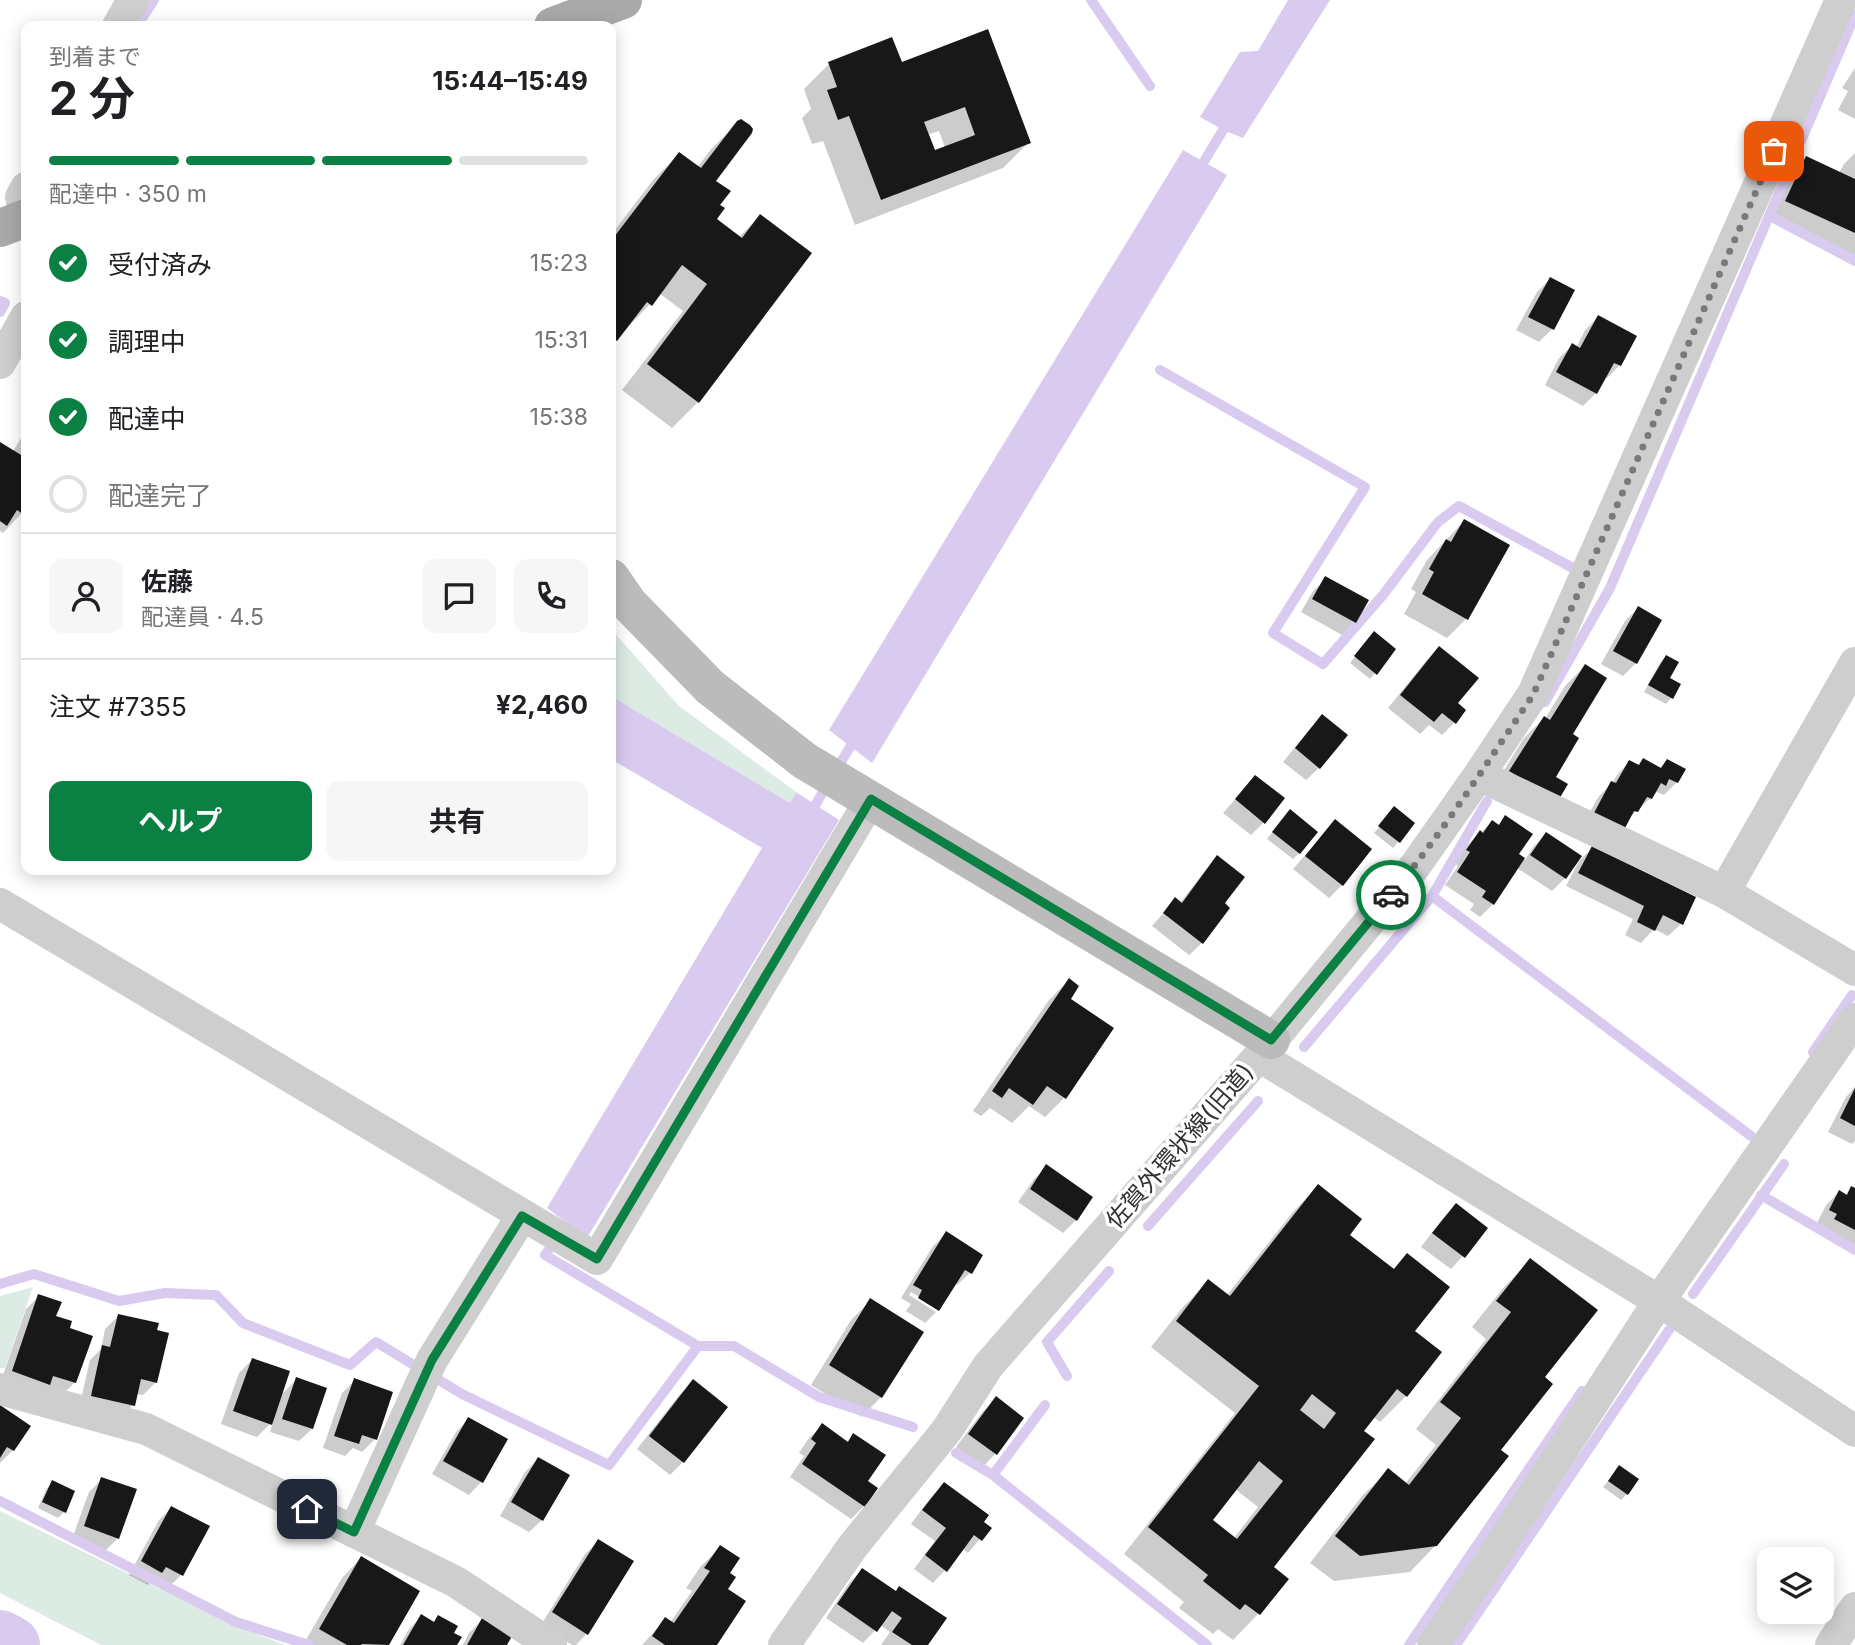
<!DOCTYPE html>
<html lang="ja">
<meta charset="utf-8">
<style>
:root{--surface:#fff;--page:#f6f6f6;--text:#202124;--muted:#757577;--line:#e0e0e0;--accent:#0b8043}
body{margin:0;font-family:Inter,"Noto Sans JP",sans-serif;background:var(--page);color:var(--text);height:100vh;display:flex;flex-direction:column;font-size:26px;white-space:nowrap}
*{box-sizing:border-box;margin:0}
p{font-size:23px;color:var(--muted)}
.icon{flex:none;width:38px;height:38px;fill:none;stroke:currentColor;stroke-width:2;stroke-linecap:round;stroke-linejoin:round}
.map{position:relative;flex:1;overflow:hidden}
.drawer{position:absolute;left:21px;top:21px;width:595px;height:854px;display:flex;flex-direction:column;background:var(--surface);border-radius:14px;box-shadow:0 4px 18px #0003}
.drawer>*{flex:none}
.fabs{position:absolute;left:1757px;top:1547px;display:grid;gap:14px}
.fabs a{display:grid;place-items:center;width:77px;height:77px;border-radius:14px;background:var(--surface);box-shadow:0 4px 18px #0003;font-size:35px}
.pin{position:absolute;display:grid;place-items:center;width:60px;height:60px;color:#fff;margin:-30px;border-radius:14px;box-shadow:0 4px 10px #0006}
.courier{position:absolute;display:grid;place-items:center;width:70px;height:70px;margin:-35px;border:5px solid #0b8043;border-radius:50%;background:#fff;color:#222;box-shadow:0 2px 9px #0007}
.summary em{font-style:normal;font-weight:700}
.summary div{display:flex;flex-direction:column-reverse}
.summary{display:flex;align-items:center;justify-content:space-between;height:119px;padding:0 28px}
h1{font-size:46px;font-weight:700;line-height:52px}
.bar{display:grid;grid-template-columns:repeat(4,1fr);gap:10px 7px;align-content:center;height:84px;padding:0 28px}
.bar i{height:9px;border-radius:5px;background:var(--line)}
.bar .on{background:var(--accent)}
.bar p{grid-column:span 4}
.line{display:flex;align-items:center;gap:18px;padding:0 28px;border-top:2px solid var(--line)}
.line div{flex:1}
.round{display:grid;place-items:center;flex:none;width:74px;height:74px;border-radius:14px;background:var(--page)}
ol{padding:0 28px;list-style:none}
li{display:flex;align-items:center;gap:21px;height:77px}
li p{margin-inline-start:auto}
li .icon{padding:7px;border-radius:50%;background:var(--accent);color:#fff;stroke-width:4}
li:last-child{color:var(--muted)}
li i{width:38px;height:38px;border:4px solid var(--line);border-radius:50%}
.cta{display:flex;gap:14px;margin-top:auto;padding:14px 28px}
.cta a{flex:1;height:80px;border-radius:14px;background:var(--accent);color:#fff;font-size:28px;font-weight:700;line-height:80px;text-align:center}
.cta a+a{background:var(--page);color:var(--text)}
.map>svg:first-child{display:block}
.green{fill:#dcebe3}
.water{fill:#d9cbef}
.shadow{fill:#0003;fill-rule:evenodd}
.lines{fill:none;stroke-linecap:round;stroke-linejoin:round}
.stream{stroke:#d9cbef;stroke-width:10}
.river{stroke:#d9cbef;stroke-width:58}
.building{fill:#181818;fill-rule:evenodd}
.street{stroke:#cecece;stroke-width:32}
.secondary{stroke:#bbb;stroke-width:38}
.primary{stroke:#a9a9a9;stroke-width:38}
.done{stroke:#797979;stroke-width:7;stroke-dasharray:0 12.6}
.route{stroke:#0b8043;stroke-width:9}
.labels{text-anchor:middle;stroke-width:7;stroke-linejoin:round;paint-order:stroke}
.street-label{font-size:24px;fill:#313131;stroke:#fff}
</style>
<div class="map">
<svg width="1855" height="1645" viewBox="0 0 1855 1645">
<rect width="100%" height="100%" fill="#fff"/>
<!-- green -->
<path class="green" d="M 611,629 L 679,706 L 796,792 L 790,803 L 611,696 Z
M 33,1287 L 5,1368 L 0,1368 L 0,1296 Z
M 0,1511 L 236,1626 L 285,1645 L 101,1645 L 0,1593 Z"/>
<!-- water -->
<path class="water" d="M 1288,0 L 1330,0 L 1243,138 L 1223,130 L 1200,117 L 1240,52 L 1258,51 Z
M 1183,150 L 1227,175 L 872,763 L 829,730 Z
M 611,696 L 790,803 L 796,792 L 839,820 L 587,1238 L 547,1208 L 762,848 L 611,759 Z"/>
<!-- shadow -->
<path class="shadow" d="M 829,64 L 901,64 L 1029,142 L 1003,168 L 855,225 L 823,141 L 812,144 L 802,118 L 811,109 L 804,89 ZM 939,131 L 945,148 L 934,152 L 927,135 Z
M 1855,68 L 1855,119 L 1838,110 L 1848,91 L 1842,88 Z
M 738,123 L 714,181 L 718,205 L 715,219 L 739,237 L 760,216 L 810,254 L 698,402 L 672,428 L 622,390 L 683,311 L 659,293 L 650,304 L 611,345 L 611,235 L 653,180 L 679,154 L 697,168 L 711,149 Z
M 1855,153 L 1855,262 L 1767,220 L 1787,177 L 1807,158 L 1839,173 L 1844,164 Z
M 1550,279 L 1573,291 L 1552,329 L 1539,342 L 1516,330 L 1537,292 Z
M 1598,317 L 1620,365 L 1607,378 L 1605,377 L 1596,393 L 1583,406 L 1545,385 L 1559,358 L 1572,346 L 1576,348 L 1585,330 Z
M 26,430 L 26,492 L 24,495 L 26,497 L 26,506 L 22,513 L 3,533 L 0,531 L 0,444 L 13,451 Z
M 1464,521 L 1466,619 L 1447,638 L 1404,614 L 1416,592 L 1411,589 L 1427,560 Z
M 1326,579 L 1366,601 L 1354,622 L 1342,635 L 1301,612 L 1313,591 Z
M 1638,608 L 1636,663 L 1623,676 L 1601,664 L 1625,621 Z
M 1368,640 L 1375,673 L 1370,679 L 1350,663 Z
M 1439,648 L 1456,703 L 1454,723 L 1442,735 L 1429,725 L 1420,734 L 1388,708 L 1426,661 Z
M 1666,657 L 1671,698 L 1666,704 L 1644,692 L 1660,663 Z
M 1585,666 L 1571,734 L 1577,738 L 1491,791 L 1524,738 L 1544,718 L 1545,719 L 1565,686 Z
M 1322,717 L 1319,768 L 1306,780 L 1283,762 L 1309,730 Z
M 1643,760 L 1659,769 L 1667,761 L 1677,782 L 1664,795 L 1657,792 L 1626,821 L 1582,826 L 1599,796 L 1613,782 L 1617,775 L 1629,762 L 1637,766 Z
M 1255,777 L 1264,822 L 1251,835 L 1223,813 Z
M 1389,815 L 1413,824 L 1393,848 L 1374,833 Z
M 1284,818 L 1299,853 L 1293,859 L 1267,839 Z
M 1505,818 L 1517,854 L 1525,860 L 1533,847 L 1546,834 L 1565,878 L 1552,891 L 1517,868 L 1493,904 L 1480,917 L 1470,910 L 1474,904 L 1445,885 L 1458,866 L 1455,863 L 1467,845 L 1492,822 L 1497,826 Z
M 1335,821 L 1370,850 L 1342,885 L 1329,898 L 1293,869 Z
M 1592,848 L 1681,924 L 1668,936 L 1654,929 L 1641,943 L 1625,935 L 1633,919 L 1566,886 L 1579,861 Z
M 1217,858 L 1222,904 L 1202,943 L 1189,955 L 1152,926 L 1175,900 L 1180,903 L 1205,871 Z
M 1069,980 L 1068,999 L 1111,1029 L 1064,1098 L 1045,1117 L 1029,1106 L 1012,1123 L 990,1108 L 981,1116 L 973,1111 L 1049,1000 Z
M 1855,1087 L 1855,1141 L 1852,1144 L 1828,1132 L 1846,1097 Z
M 1047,1167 L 1076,1220 L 1063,1233 L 1018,1202 L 1034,1179 Z
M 1318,1186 L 1348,1235 L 1392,1270 L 1407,1256 L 1413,1331 L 1440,1353 L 1406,1396 L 1380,1422 L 1373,1417 L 1271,1568 L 1286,1579 L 1258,1614 L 1233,1640 L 1218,1629 L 1213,1634 L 1179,1608 L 1184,1602 L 1124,1554 L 1235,1413 L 1151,1347 L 1183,1307 L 1209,1281 L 1227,1295 L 1293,1212 ZM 1235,1489 L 1258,1507 L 1234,1538 L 1211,1520 Z
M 1851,1188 L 1855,1190 L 1855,1249 L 1823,1232 L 1825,1227 L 1817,1223 L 1826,1205 L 1839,1192 L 1845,1195 Z
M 1456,1205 L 1463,1256 L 1451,1269 L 1421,1247 L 1443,1218 Z
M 946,1234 L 970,1273 L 957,1285 L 954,1283 L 937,1311 L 937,1308 L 911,1292 L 909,1295 L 936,1312 L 925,1323 L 906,1311 L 911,1304 L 901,1298 L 933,1246 Z
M 1531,1260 L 1542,1377 L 1499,1450 L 1436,1545 L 1410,1572 L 1334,1581 L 1310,1563 L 1362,1496 L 1388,1471 L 1405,1484 L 1436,1445 L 1416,1429 L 1486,1339 L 1472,1327 L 1505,1286 Z
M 39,1296 L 54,1317 L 67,1329 L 75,1382 L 62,1395 L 0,1384 L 26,1309 Z
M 870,1301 L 881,1397 L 862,1417 L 811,1385 L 851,1320 Z
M 118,1316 L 156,1382 L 143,1395 L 136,1394 L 133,1405 L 120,1418 L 79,1408 L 90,1360 L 101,1349 L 105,1329 Z
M 252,1360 L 280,1396 L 297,1379 L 325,1389 L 312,1429 L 299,1441 L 270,1432 L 274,1420 L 257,1437 L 221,1424 L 239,1373 Z
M 355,1380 L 375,1439 L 362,1452 L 353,1448 L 345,1456 L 323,1448 L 342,1393 Z
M 693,1382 L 726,1407 L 683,1462 L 670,1475 L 637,1449 L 680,1394 Z
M 996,1399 L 1022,1418 L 995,1454 L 983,1467 L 956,1447 L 983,1411 Z
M 0,1407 L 13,1450 L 0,1463 Z
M 469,1419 L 505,1440 L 481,1482 L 469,1495 L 432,1474 L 456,1432 Z
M 822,1426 L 846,1443 L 853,1435 L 866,1482 L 864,1506 L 851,1519 L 790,1477 L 804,1456 L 799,1453 L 809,1438 Z
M 538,1459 L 542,1520 L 529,1532 L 500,1516 L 525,1472 Z
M 1619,1468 L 1627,1494 L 1621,1500 L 1603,1487 Z
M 102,1479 L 118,1538 L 105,1551 L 72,1539 L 89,1492 Z
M 53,1482 L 64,1512 L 58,1518 L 38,1508 L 47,1488 Z
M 944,1484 L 981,1522 L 989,1528 L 968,1553 L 962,1548 L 945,1570 L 933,1583 L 914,1569 L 935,1541 L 911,1524 L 931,1497 Z
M 171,1508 L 181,1575 L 168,1588 L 153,1579 L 148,1585 L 129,1575 L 159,1520 Z
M 598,1542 L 587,1633 L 576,1645 L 572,1645 L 541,1625 L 585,1554 Z
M 721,1547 L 727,1574 L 715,1645 L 642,1645 L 665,1620 L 670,1623 L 692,1591 L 686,1588 L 701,1566 Z
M 361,1558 L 418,1591 L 387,1645 L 303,1645 L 342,1578 Z
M 862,1570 L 926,1645 L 881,1645 L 890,1632 L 880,1625 L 863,1643 L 826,1618 L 849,1583 Z
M 422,1616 L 433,1623 L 438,1617 L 451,1634 L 455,1645 L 400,1645 L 409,1629 Z
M 482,1620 L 504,1645 L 463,1645 L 469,1633 Z"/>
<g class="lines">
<!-- stream -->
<path class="stream" d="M 1091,0 L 1150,86
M 137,26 L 154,0
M 1801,141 L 1855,15
M 1197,173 L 1229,120
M 1770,216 L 1855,261
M 0,301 L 5,303 L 0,312
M 1160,370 L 1365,487 L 1273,633 L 1323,664 L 1383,595 L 1438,522 L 1459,506 L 1571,567
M 1545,702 L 1610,588 L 1784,181
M 835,772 L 856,737
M 810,814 L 827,785
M 1432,896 L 1751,1136
M 1304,1047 L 1432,896 L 1487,801
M 1813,1052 L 1852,995
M 1761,1195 L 1855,1250
M 1148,1226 L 1258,1101
M 556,1239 L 545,1255 L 698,1346
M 0,1284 L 34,1274 L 119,1301 L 165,1293 L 216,1295 L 243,1323 L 350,1365 L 376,1342 L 462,1394 L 609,1465 L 698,1346 L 734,1346 L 819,1397 L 913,1427
M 1693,1294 L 1784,1164
M 1067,1376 L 1047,1342 L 1109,1271
M 956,1453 L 993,1475 L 1207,1645
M 993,1475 L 1045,1405
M 0,1501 L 236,1622 L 309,1645
M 1409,1645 L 1582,1391
M 1456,1645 L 1669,1330"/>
<!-- river -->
<path class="river" d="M 0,1639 L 11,1645"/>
</g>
<!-- building -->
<path class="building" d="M 988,29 L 1031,143 L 881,200 L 849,116 L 838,120 L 827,90 L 837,87 L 828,62 L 892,37 L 902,62 ZM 965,107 L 975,135 L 935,150 L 924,122 Z
M 741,119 L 750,125 L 753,129 L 752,133 L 716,181 L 731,191 L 720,205 L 725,208 L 717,219 L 742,238 L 760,214 L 812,253 L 699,403 L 647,364 L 707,284 L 682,265 L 652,306 L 647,302 L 617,341 L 611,336 L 611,241 L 679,152 L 701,168 L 737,121 Z
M 1806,156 L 1855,179 L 1855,233 L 1785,201 Z
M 1550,277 L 1575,290 L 1554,330 L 1528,317 Z
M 1598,315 L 1637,336 L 1621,366 L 1614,363 L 1597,394 L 1556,372 L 1572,343 L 1580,348 Z
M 0,442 L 26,458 L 26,509 L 23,514 L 17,510 L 7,526 L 0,521 Z
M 1464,519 L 1510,545 L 1468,620 L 1422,594 L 1434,572 L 1429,569 L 1446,539 L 1451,542 Z
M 1325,576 L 1369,600 L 1356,623 L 1312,599 Z
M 1638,606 L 1662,620 L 1637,664 L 1613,651 Z
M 1374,631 L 1396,649 L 1377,675 L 1354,656 Z
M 1439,646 L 1479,678 L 1458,703 L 1466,710 L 1456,724 L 1442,713 L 1434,722 L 1400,695 Z
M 1666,655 L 1679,662 L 1670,678 L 1681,684 L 1673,699 L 1648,685 Z
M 1585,664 L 1607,678 L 1573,734 L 1579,738 L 1556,777 L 1568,784 L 1558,801 L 1509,771 L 1544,716 L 1550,720 Z
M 1322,714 L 1348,735 L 1320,769 L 1295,748 Z
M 1643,758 L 1661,768 L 1667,759 L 1686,769 L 1678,783 L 1669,779 L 1666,786 L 1661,783 L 1652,799 L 1647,797 L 1638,812 L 1634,811 L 1624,830 L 1594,813 L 1611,781 L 1616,783 L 1629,760 L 1639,765 Z
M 1255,775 L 1285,798 L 1265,824 L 1235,799 Z
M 1394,806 L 1415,823 L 1400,843 L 1378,826 Z
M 1290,809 L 1318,832 L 1300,854 L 1272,832 Z
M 1505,815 L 1533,834 L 1519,854 L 1525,858 L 1494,905 L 1482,897 L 1486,891 L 1457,872 L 1470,852 L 1466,850 L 1480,830 L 1483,833 L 1492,820 L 1499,825 Z
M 1335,819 L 1372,849 L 1343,886 L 1305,856 Z
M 1546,832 L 1582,856 L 1566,879 L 1530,855 Z
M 1592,846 L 1696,897 L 1683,925 L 1663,915 L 1655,931 L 1637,922 L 1644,906 L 1578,873 Z
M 1217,855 L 1245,877 L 1225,903 L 1230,908 L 1203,944 L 1163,913 L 1175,897 L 1182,903 Z
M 1069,978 L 1079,986 L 1071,999 L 1114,1028 L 1066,1099 L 1047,1086 L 1033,1105 L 1009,1088 L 1002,1098 L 992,1091 Z
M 1855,1088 L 1855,1126 L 1840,1118 Z
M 1046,1164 L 1093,1197 L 1077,1221 L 1030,1189 Z
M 1318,1184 L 1362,1219 L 1350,1235 L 1394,1269 L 1407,1253 L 1450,1287 L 1415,1331 L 1442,1352 L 1407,1397 L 1397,1389 L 1364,1431 L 1375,1439 L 1274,1567 L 1289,1579 L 1260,1615 L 1245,1604 L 1240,1610 L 1203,1581 L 1208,1575 L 1148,1527 L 1259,1386 L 1176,1321 L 1208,1279 L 1230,1296 ZM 1312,1394 L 1336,1413 L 1324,1429 L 1300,1410 ZM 1259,1461 L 1283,1481 L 1237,1539 L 1213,1520 Z
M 1851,1186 L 1855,1188 L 1855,1230 L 1834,1219 L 1837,1214 L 1829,1210 L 1839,1190 L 1847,1195 Z
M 1456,1203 L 1488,1228 L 1465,1258 L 1432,1233 Z
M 946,1231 L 983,1255 L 972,1274 L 965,1270 L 939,1311 L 918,1298 L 922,1290 L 913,1285 Z
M 1530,1258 L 1598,1310 L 1545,1377 L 1553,1384 L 1501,1450 L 1509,1456 L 1437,1546 L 1360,1556 L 1335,1536 L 1388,1468 L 1409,1485 L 1461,1418 L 1440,1402 L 1511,1312 L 1496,1301 Z
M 38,1294 L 62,1302 L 56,1316 L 72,1321 L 70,1328 L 93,1336 L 76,1383 L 53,1376 L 50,1385 L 12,1371 Z
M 870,1298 L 924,1332 L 882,1398 L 829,1365 Z
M 118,1314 L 159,1323 L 157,1330 L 169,1333 L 157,1383 L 141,1379 L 135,1406 L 91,1396 L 102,1345 L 110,1347 Z
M 252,1358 L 290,1371 L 272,1425 L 233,1411 Z
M 296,1377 L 327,1388 L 313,1429 L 282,1419 Z
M 354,1378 L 393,1392 L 377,1440 L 362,1435 L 359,1444 L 334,1436 Z
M 693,1379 L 728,1407 L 684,1463 L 649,1436 Z
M 996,1396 L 1024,1418 L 997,1455 L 968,1434 Z
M 0,1405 L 31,1426 L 14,1451 L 7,1447 L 0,1458 Z
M 468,1417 L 508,1439 L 483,1483 L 443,1461 Z
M 822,1423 L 848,1442 L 853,1433 L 886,1455 L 868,1481 L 878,1488 L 865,1507 L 802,1464 L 816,1443 L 811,1439 Z
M 538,1457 L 570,1475 L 543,1521 L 511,1502 Z
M 1619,1465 L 1639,1479 L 1628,1495 L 1608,1481 Z
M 101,1477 L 137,1489 L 119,1539 L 84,1526 Z
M 52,1480 L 75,1491 L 66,1513 L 42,1502 Z
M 944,1482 L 989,1515 L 984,1522 L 992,1528 L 982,1541 L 974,1535 L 947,1572 L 925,1555 L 946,1528 L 922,1510 Z
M 171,1506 L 210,1526 L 183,1576 L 166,1567 L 162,1573 L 141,1561 Z
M 598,1539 L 634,1561 L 588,1635 L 552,1612 Z
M 720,1545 L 740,1558 L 730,1573 L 736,1577 L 728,1589 L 746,1601 L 717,1645 L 665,1645 L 652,1636 L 665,1617 L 674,1623 L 710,1571 L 704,1568 Z
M 361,1556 L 420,1591 L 389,1645 L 362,1644 L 361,1645 L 347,1645 L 319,1629 Z
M 862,1568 L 896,1591 L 899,1586 L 947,1618 L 928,1645 L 912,1645 L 892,1632 L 902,1618 L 892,1611 L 877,1632 L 837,1604 Z
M 421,1614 L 434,1622 L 438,1615 L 458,1626 L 454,1633 L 462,1637 L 457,1645 L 403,1645 Z
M 482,1618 L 512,1636 L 507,1645 L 467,1645 Z"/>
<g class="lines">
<!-- street -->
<path class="street" d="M 118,26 L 133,0
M 26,188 L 21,197 L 26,219
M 0,363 L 26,317
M 1479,775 L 1724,892 L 1855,970
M 1724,892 L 1855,663
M 0,904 L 597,1259 L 871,799
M 1259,1056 L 1659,1301 L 1855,1431
M 0,1389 L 146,1429 L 456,1582 L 551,1645
M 354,1532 L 432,1360 L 522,1216
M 784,1645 L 853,1546 L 947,1430 L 988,1366 L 1259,1056 L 1415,866 L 1479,775 L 1533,694 L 1841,0
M 1433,1645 L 1486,1568 L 1659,1301 L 1855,1019
M 1831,1645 L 1855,1608"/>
<!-- secondary -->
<path class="secondary" d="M 611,578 L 629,604 L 710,687 L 805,761 L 1271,1040"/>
<!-- primary -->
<path class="primary" d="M 553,26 L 623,0
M 0,228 L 26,218"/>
</g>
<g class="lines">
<!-- done -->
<path class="done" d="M 1391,895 C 1443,832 1487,763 1533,695 L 1774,151"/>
<!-- route -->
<path class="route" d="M 307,1509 L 354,1532 L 432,1360 L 522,1216 L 597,1259 L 871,799 L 1271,1040 L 1391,895"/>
</g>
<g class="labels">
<!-- street labels -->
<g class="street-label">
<text transform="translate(1180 1146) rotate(-49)" y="8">佐賀外環状線(旧道)</text>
</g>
</g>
</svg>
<div class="fabs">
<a><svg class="icon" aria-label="layers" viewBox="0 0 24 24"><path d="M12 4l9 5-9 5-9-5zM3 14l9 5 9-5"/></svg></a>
</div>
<div class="pin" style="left:1774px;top:151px;background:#ea580c"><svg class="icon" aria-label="bag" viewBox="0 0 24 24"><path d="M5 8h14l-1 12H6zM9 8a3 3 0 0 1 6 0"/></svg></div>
<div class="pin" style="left:307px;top:1509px;background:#1f2937"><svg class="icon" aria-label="home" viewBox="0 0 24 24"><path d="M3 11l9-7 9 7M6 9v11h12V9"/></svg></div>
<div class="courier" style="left:1391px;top:895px"><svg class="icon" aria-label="car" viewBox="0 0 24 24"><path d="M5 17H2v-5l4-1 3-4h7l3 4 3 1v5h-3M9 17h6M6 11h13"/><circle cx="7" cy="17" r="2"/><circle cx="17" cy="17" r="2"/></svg></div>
<section class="drawer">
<div class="summary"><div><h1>2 分</h1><p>到着まで</p></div><em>15:44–15:49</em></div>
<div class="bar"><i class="on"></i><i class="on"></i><i class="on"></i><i></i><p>配達中 · 350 m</p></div>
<ol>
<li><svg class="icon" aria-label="check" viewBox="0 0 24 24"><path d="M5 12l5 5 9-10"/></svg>受付済み<p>15:23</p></li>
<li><svg class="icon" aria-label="check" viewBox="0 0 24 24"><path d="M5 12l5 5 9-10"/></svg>調理中<p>15:31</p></li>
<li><svg class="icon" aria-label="check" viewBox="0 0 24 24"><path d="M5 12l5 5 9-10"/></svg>配達中<p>15:38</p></li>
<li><i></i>配達完了</li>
</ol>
<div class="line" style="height:126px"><a class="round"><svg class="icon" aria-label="person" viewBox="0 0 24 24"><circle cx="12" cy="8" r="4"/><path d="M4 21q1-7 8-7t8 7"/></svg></a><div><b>佐藤</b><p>配達員 · 4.5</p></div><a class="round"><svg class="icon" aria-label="chat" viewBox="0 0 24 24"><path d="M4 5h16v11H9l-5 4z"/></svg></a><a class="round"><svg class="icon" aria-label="phone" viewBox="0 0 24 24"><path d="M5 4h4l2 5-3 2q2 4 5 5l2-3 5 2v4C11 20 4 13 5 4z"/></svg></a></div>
<div class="line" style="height:91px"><div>注文 #7355</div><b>¥2,460</b></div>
<div class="cta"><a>ヘルプ</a><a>共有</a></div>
</section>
</div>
